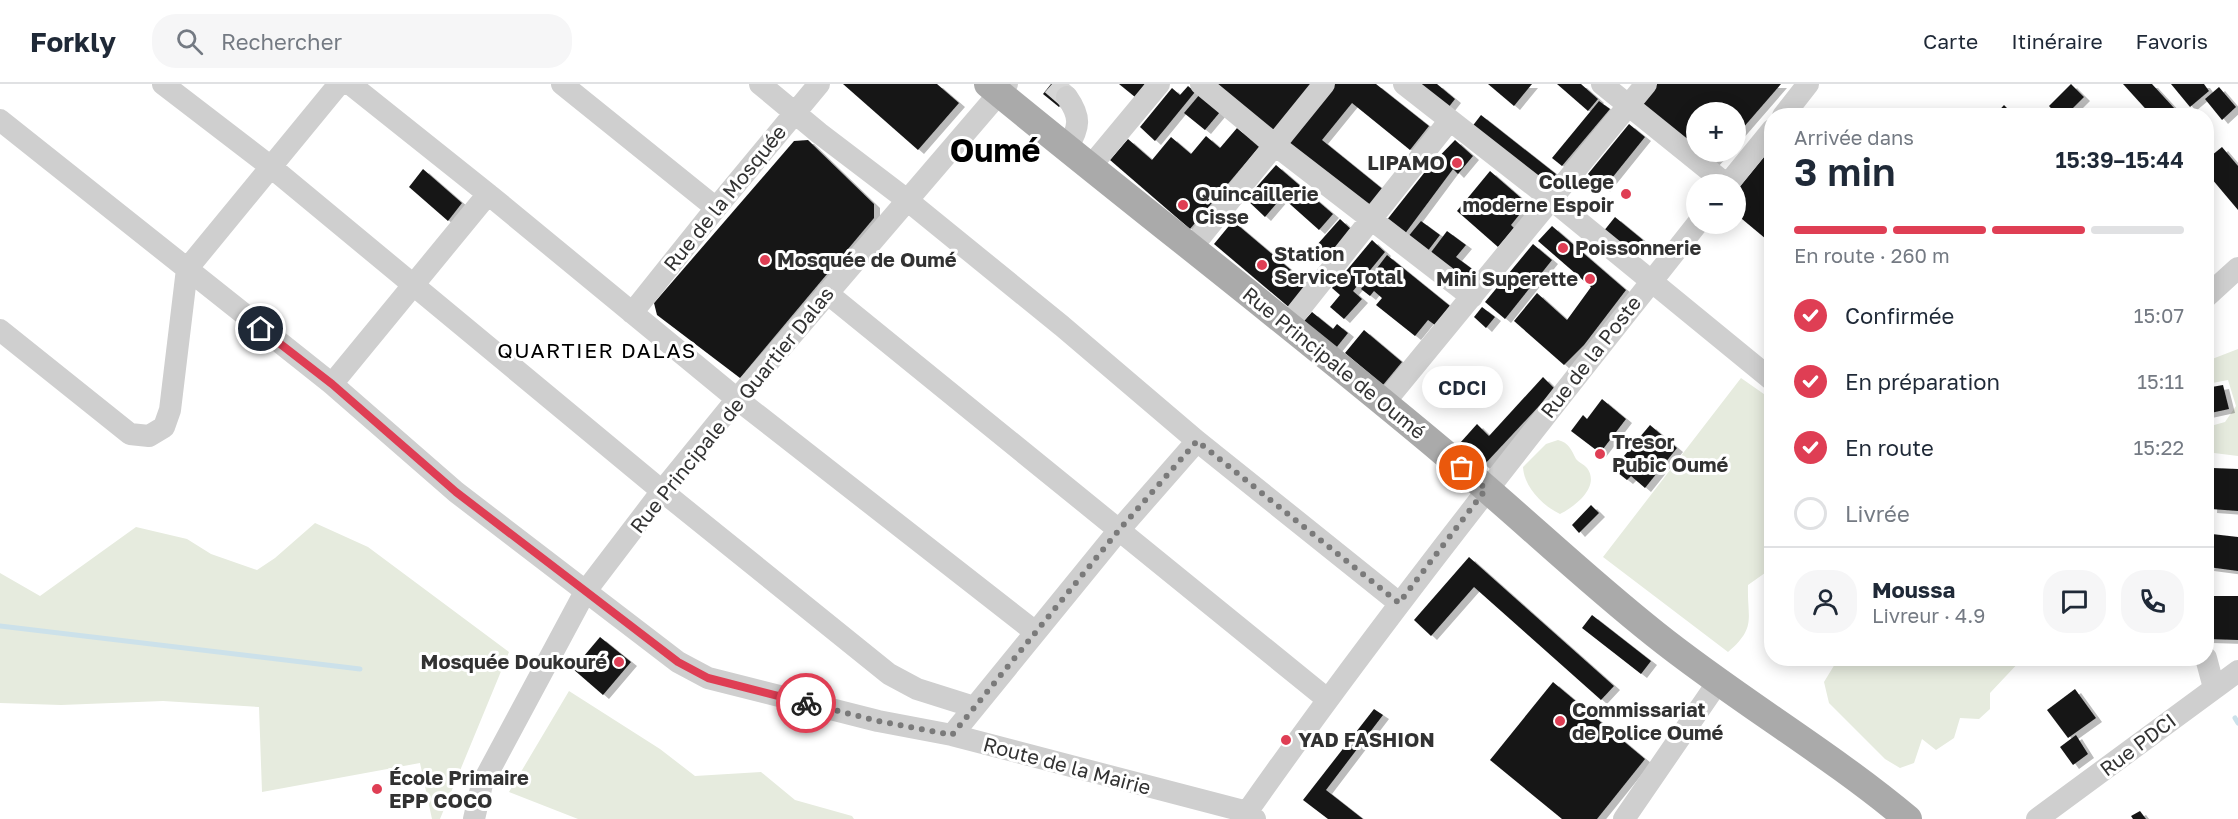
<!DOCTYPE html>
<html lang="fr">
<meta charset="utf-8">
<style>
:root{--surface:#fff;--page:#f6f6f7;--text:#1f2937;--muted:#747a83;--line:#e0e1e3;--accent:#df3e54}
body{margin:0;font-family:"Golos Text",sans-serif;background:var(--page);color:var(--text);height:100vh;display:flex;flex-direction:column;font-size:22px;white-space:nowrap}
*{box-sizing:border-box;margin:0}
p{font-size:20px;color:var(--muted)}
.icon{flex:none;width:33px;height:33px;fill:none;stroke:currentColor;stroke-width:2;stroke-linecap:round;stroke-linejoin:round}
.map{position:relative;flex:1;overflow:hidden}
.drawer{position:absolute;left:1764px;top:24px;width:450px;height:558px;display:flex;flex-direction:column;background:var(--surface);border-radius:24px;box-shadow:0 3px 15px #0003}
.drawer>*{flex:none}
.fabs{position:absolute;left:1686px;top:18px;display:grid;gap:12px}
.fabs a{display:grid;place-items:center;width:60px;height:60px;border-radius:50%;background:var(--surface);box-shadow:0 3px 15px #0003;font-size:30px}
.pin{position:absolute;display:grid;place-items:center;width:51px;height:51px;color:#fff;margin:-26px;border:3px solid #fff;border-radius:50%;box-shadow:0 2px 6px #0007}
.courier{position:absolute;display:grid;place-items:center;width:60px;height:60px;margin:-30px;border:4px solid #df3e54;border-radius:50%;background:#fff;color:#222;box-shadow:0 2px 8px #0007}
.bubble{position:absolute;height:42px;border-radius:21px;background:var(--surface);box-shadow:0 3px 15px #0003;font-size:20px;font-weight:600;line-height:42px;text-align:center}
.head em{font-style:normal;font-weight:600}
.head div{display:flex;flex-direction:column-reverse}
.head{display:flex;align-items:center;justify-content:space-between;height:102px;padding:0 30px}
h1{font-size:39px;font-weight:600;line-height:45px}
.bar{display:grid;grid-template-columns:repeat(4,1fr);gap:9px 6px;align-content:center;height:72px;padding:0 30px}
.bar i{height:8px;border-radius:4px;background:var(--line)}
.bar .active{background:var(--accent)}
.bar p{grid-column:span 4}
.line{display:flex;align-items:center;gap:15px;padding:0 30px;border-top:2px solid var(--line)}
.line div{flex:1}
.round{display:grid;place-items:center;flex:none;width:63px;height:63px;border-radius:24px;background:var(--page)}
ol{padding:0 30px;list-style:none}
li{display:flex;align-items:center;gap:18px;height:66px}
li p{margin-inline-start:auto}
li .icon{padding:6px;border-radius:50%;background:var(--accent);color:#fff;stroke-width:4}
li:last-child{color:var(--muted)}
li i{width:33px;height:33px;border:3px solid var(--line);border-radius:50%}
header{display:flex;align-items:center;gap:36px;box-sizing:border-box;height:84px;padding:0 30px;background:var(--surface);border-bottom:2px solid var(--line)}
header strong{font-size:28px}
nav{display:flex;gap:33px;margin-inline-start:auto;font-size:21px}
.search{width:420px;height:54px;background:var(--page);display:flex;align-items:center;gap:15px;box-sizing:border-box;padding:0 21px;border-radius:24px;color:var(--muted);font-size:22px}
.map>svg:first-child{display:block}
.green{fill:#e6ebde}
.lines{fill:none;stroke-linecap:round;stroke-linejoin:round}
.stream{stroke:#cce1ea;stroke-width:5}
.building{fill:#191919;filter:url(#shadow)}
.minor-tunnel{stroke:#d6d6d6;stroke-width:22;stroke-dasharray:22 11;stroke-linecap:butt}
.minor{stroke:#cfcfcf;stroke-width:22}
.major{stroke:#aaa;stroke-width:28}
.done{stroke:#7a7a7a;stroke-width:6;stroke-dasharray:0 10.8}
.route{stroke:#df3e54;stroke-width:8}
.poi-dot{fill:#df3e54;stroke:#fff;stroke-width:2}
.labels{text-anchor:middle;stroke-width:6;stroke-linejoin:round;paint-order:stroke}
.poi-label{font-size:20px;font-weight:bold;fill:#323232;stroke:#fff;text-anchor:start}
.street-label{font-size:20px;fill:#323232;stroke:#fff}
.neighbourhood-label{font-size:21px;letter-spacing:1.5px;fill:#000;stroke:#fff}
.town-label{font-size:32px;font-weight:bold;fill:#000;stroke:#fff}
</style>
<header>
<strong>Forkly</strong>
<div class="search"><svg class="icon" aria-label="search" viewBox="0 0 24 24"><circle cx="10" cy="10" r="6"/><path d="M15 15l6 6"/></svg>Rechercher</div>
<nav><a>Carte</a><a>Itinéraire</a><a>Favoris</a></nav>
</header>
<div class="map">
<svg width="2238" height="735" viewBox="0 0 2238 735">
<defs>
<filter id="shadow"><feDropShadow dx="6" dy="4" stdDeviation="0" flood-color="#0004"/></filter>
</defs>
<rect width="100%" height="100%" fill="#fff"/>
<!-- green -->
<path class="green" d="M 2238,265 L 2238,372 L 2214,369 L 2207,359 L 2207,343 L 2225,338 L 2236,322 L 2228,296 L 2207,300 L 2207,277 Z
M 1741,294 L 1771,315 L 1772,484 L 1748,501 C 1747,535 1757,543 1728,568 L 1603,473 Z
M 1558,356 C 1569,359 1571,365 1576,375 C 1579,379 1584,380 1587,384 C 1601,403 1574,423 1560,430 C 1543,422 1524,403 1523,383 L 1546,360 Z
M 315,439 L 368,463 L 509,568 L 440,735 L 432,735 L 420,679 L 262,708 L 259,623 L 163,617 L 61,621 L 0,619 L 0,489 L 40,512 L 136,443 L 187,455 L 211,470 L 257,486 L 275,474 Z
M 1838,575 L 1838,574 L 2022,575 L 1990,609 L 1990,625 L 1979,635 L 1960,634 L 1954,654 L 1936,666 L 1922,655 L 1914,679 L 1900,684 L 1885,675 L 1829,619 L 1824,598 Z
M 569,607 L 660,665 L 695,692 L 761,688 L 795,716 L 852,732 L 854,735 L 578,735 L 509,708 Z"/>
<g class="lines">
<!-- stream -->
<path class="stream" d="M 0,542 L 360,585
M 2235,634 L 2238,639"/>
</g>
<!-- building -->
<path class="building" d="M 843,0 L 937,0 L 959,19 L 918,66 Z
M 1051,0 L 1064,0 L 1072,7 L 1059,23 L 1043,10 Z
M 1119,0 L 1145,0 L 1135,13 Z
M 1206,0 L 1312,0 L 1272,52 Z
M 1333,0 L 1376,0 L 1429,42 L 1410,66 L 1352,19 L 1322,56 L 1385,107 L 1369,126 L 1286,58 Z
M 1419,0 L 1437,0 L 1455,15 L 1448,24 Z
M 1488,0 L 1532,0 L 1514,22 Z
M 1557,0 L 1581,0 L 1598,15 L 1588,27 Z
M 1657,0 L 1781,0 L 1736,52 L 1736,28 L 1696,28 L 1696,68 L 1722,68 L 1711,80 L 1640,22 Z
M 2071,0 L 2084,13 L 2065,32 L 2058,32 L 2049,22 Z
M 2123,0 L 2152,0 L 2175,25 L 2168,32 L 2152,32 Z
M 2171,0 L 2204,0 L 2209,7 L 2190,23 Z
M 1188,2 L 1195,8 L 1155,57 L 1140,43 L 1172,4 L 1180,11 Z
M 2219,3 L 2236,23 L 2222,36 L 2205,15 Z
M 1200,10 L 1220,28 L 1205,46 L 1184,29 Z
M 1599,17 L 1610,25 L 1562,82 L 1552,74 Z
M 2004,21 L 2015,32 L 1994,32 Z
M 1481,31 L 1556,90 L 1546,103 L 1471,44 Z
M 1629,40 L 1645,53 L 1604,104 L 1588,90 Z
M 1237,44 L 1259,63 L 1190,145 L 1110,76 L 1128,55 L 1152,76 L 1171,53 L 1191,70 L 1206,52 L 1220,64 Z
M 808,56 L 874,120 L 874,134 L 740,294 L 657,231 L 654,219 L 794,57 Z
M 1455,56 L 1473,72 L 1458,90 L 1453,85 L 1404,151 L 1386,137 L 1428,84 Z
M 1772,63 L 1772,160 L 1736,130 L 1736,107 Z
M 2222,63 L 2238,82 L 2238,126 L 2206,88 L 2206,76 Z
M 1276,81 L 1333,130 L 1319,146 L 1282,113 L 1265,133 L 1246,115 Z
M 423,85 L 462,119 L 448,137 L 409,103 Z
M 1490,87 L 1528,120 L 1511,141 L 1514,144 L 1498,163 L 1457,127 Z
M 1615,133 L 1643,156 L 1631,171 L 1603,148 Z
M 1340,135 L 1354,148 L 1329,174 L 1316,162 Z
M 1233,137 L 1310,202 L 1291,225 L 1214,160 Z
M 1421,137 L 1440,151 L 1427,168 L 1407,154 Z
M 1552,142 L 1626,206 L 1584,261 L 1564,281 L 1514,237 L 1537,209 L 1567,236 L 1591,203 L 1538,157 Z
M 1447,147 L 1466,161 L 1456,173 L 1479,190 L 1470,202 L 1429,171 Z
M 1372,156 L 1385,168 L 1353,207 L 1362,215 L 1344,235 L 1330,223 L 1340,211 L 1332,204 Z
M 1533,160 L 1552,176 L 1505,235 L 1485,218 Z
M 1387,171 L 1450,222 L 1435,241 L 1428,236 L 1415,252 L 1376,221 L 1382,214 L 1374,207 L 1370,212 L 1361,205 Z
M 1482,223 L 1495,233 L 1486,244 L 1474,233 Z
M 1312,228 L 1333,245 L 1337,240 L 1348,249 L 1336,264 L 1304,237 Z
M 1364,246 L 1402,278 L 1383,301 L 1345,269 Z
M 1543,293 L 1555,305 L 1484,381 L 1460,359 L 1477,340 L 1489,352 Z
M 2223,301 L 2229,325 L 2206,330 L 2206,304 Z
M 1602,315 L 1626,335 L 1600,369 L 1571,347 L 1583,331 L 1587,335 Z
M 1650,341 L 1677,364 L 1645,404 L 1631,392 L 1627,396 L 1613,385 Z
M 2213,384 L 2238,385 L 2238,427 L 2211,425 Z
M 1591,421 L 1599,429 L 1579,449 L 1572,441 Z
M 2212,450 L 2238,453 L 2238,487 L 2208,483 Z
M 1469,473 L 1614,602 L 1601,616 L 1474,503 L 1431,552 L 1414,536 Z
M 2206,512 L 2238,512 L 2238,556 L 2206,555 Z
M 1592,531 L 1651,577 L 1641,590 L 1582,544 Z
M 600,553 L 631,578 L 603,611 L 573,585 Z
M 1553,598 L 1645,675 L 1597,735 L 1562,735 L 1490,676 Z
M 2075,605 L 2096,634 L 2068,654 L 2047,626 Z
M 1374,625 L 1383,631 L 1326,706 L 1363,735 L 1328,735 L 1303,716 Z
M 2076,651 L 2088,670 L 2073,681 L 2060,663 Z
M 2140,727 L 2146,735 L 2133,735 L 2131,732 Z"/>
<g class="lines">
<!-- minor-tunnel -->
<path class="minor-tunnel" d="M 1052,0 L 1067,13"/>
<!-- minor -->
<path class="minor" d="M 163,0 L 271,83 L 662,407 L 889,590 L 917,605 L 974,623
M 350,0 L 488,110 L 737,315 L 1034,547
M 562,0 L 716,124
M 760,0 L 819,49 L 907,116 L 1062,242 L 1197,357 L 1399,519
M 1201,0 L 1275,61 L 1472,213
M 1404,0 L 1551,115 L 1772,296
M 1602,0 L 1726,100
M 1067,13 C 1081,33 1080,43 1067,64
M 1783,32 L 1808,0
M 0,36 L 332,300 L 456,408 L 678,578 L 708,594 L 878,637 L 952,651 L 1247,728 L 1255,735
M 1090,83 L 1159,0
M 1728,100 L 1772,46
M 1192,163 L 1324,0
M 827,209 L 1327,615
M 2206,213 L 2238,184
M 632,229 L 716,124 L 819,0
M 1287,241 L 1450,36
M 0,246 L 130,350 L 149,352 L 164,343 L 170,326 L 187,185 L 339,0
M 332,300 L 488,110
M 1384,319 L 1646,0
M 2206,574 L 2214,604
M 952,651 L 1119,446 L 1197,357
M 1247,728 C 1389,526 1544,334 1697,140
M 474,735 L 482,700 L 585,508 L 662,407 L 737,315 L 1007,0
M 1624,735 L 1718,598
M 2037,735 L 2238,587"/>
<!-- major -->
<path class="major" d="M 988,0 C 1140,125 1297,245 1448,372 C 1518,430 1583,493 1655,550 C 1736,615 1828,668 1908,735"/>
</g>
<g class="lines">
<!-- done -->
<path class="done" d="M 806,619 L 878,637 L 952,651 L 1119,446 L 1197,357 L 1399,519 L 1486,405 L 1462,384"/>
<!-- route -->
<path class="route" d="M 261,245 L 332,300 L 456,408 L 678,578 L 708,594 L 806,619"/>
</g>
<!-- markers -->
<g class="poi-dot">
<circle cx="1457" cy="79" r="6"/>
<circle cx="1626" cy="110" r="6"/>
<circle cx="1183" cy="121" r="6"/>
<circle cx="1563" cy="164" r="6"/>
<circle cx="765" cy="176" r="6"/>
<circle cx="1262" cy="181" r="6"/>
<circle cx="1590" cy="195" r="6"/>
<circle cx="1600" cy="370" r="6"/>
<circle cx="619" cy="578" r="6"/>
<circle cx="1560" cy="637" r="6"/>
<circle cx="1286" cy="656" r="6"/>
<circle cx="377" cy="705" r="6"/>
</g>
<g class="labels">
<!-- poi labels -->
<g class="poi-label">
<text x="1445" y="86" text-anchor="end">LIPAMO</text>
<text x="1614" y="105" text-anchor="end">College<tspan x="1614" dy="23">moderne Espoir</tspan></text>
<text x="1195" y="117">Quincaillerie<tspan x="1195" dy="23">Cisse</tspan></text>
<text x="1575" y="171">Poissonnerie</text>
<text x="1274" y="177">Station<tspan x="1274" dy="23">Service Total</tspan></text>
<text x="777" y="183">Mosquée de Oumé</text>
<text x="1578" y="202" text-anchor="end">Mini Superette</text>
<text x="1612" y="365">Tresor<tspan x="1612" dy="23">Pubic Oumé</tspan></text>
<text x="607" y="585" text-anchor="end">Mosquée Doukouré</text>
<text x="1572" y="633">Commissariat<tspan x="1572" dy="23">de Police Oumé</tspan></text>
<text x="1298" y="663">YAD FASHION</text>
<text x="389" y="701">École Primaire<tspan x="389" dy="23">EPP COCO</tspan></text>
</g>
<!-- street labels -->
<g class="street-label">
<text transform="translate(725 114) rotate(-51)" y="7">Rue de la Mosquée</text>
<text transform="translate(1591 273) rotate(-52)" y="7">Rue de la Poste</text>
<text transform="translate(1334 279) rotate(39)" y="7">Rue Principale de Oumé</text>
<text transform="translate(732 326) rotate(-51)" y="7">Rue Principale de Quartier Dalas</text>
<text transform="translate(2138 661) rotate(-37)" y="7">Rue PDCI</text>
<text transform="translate(1067 682) rotate(15)" y="7">Route de la Mairie</text>
</g>
<!-- neighbourhood labels -->
<g class="neighbourhood-label">
<text x="597" y="274">QUARTIER DALAS</text>
</g>
<!-- town labels -->
<g class="town-label">
<text x="995" y="78">Oumé</text>
</g>
</g>
</svg>
<div class="fabs">
<a>+</a>
<a>−</a>
</div>
<div class="pin" style="left:1462px;top:384px;background:#ea580c"><svg class="icon" aria-label="bag" viewBox="0 0 24 24"><path d="M5 8h14l-1 12H6zM9 8a3 3 0 0 1 6 0"/></svg></div>
<div class="pin" style="left:261px;top:245px;background:#1f2937"><svg class="icon" aria-label="home" viewBox="0 0 24 24"><path d="M3 11l9-7 9 7M6 9v11h12V9"/></svg></div>
<div class="courier" style="left:806px;top:619px"><svg class="icon" aria-label="bike" viewBox="0 0 24 24"><circle cx="6" cy="16" r="4"/><circle cx="18" cy="16" r="4"/><path d="M6 16l4-8h5l3 8M10 8l3 8H6M13 5h3"/></svg></div>
<div class="bubble" style="left:1422px;top:282px;width:81px">CDCI</div>
<section class="drawer">
<div class="head"><div><h1>3 min</h1><p>Arrivée dans</p></div><em>15:39–15:44</em></div>
<div class="bar"><i class="active"></i><i class="active"></i><i class="active"></i><i></i><p>En route · 260 m</p></div>
<ol>
<li><svg class="icon" aria-label="check" viewBox="0 0 24 24"><path d="M5 12l5 5 9-10"/></svg>Confirmée<p>15:07</p></li>
<li><svg class="icon" aria-label="check" viewBox="0 0 24 24"><path d="M5 12l5 5 9-10"/></svg>En préparation<p>15:11</p></li>
<li><svg class="icon" aria-label="check" viewBox="0 0 24 24"><path d="M5 12l5 5 9-10"/></svg>En route<p>15:22</p></li>
<li><i></i>Livrée</li>
</ol>
<div class="line" style="height:108px"><a class="round"><svg class="icon" aria-label="person" viewBox="0 0 24 24"><circle cx="12" cy="8" r="4"/><path d="M4 21q1-7 8-7t8 7"/></svg></a><div><b>Moussa</b><p>Livreur · 4.9</p></div><a class="round"><svg class="icon" aria-label="chat" viewBox="0 0 24 24"><path d="M4 5h16v11H9l-5 4z"/></svg></a><a class="round"><svg class="icon" aria-label="phone" viewBox="0 0 24 24"><path d="M5 4h4l2 5-3 2q2 4 5 5l2-3 5 2v4C11 20 4 13 5 4z"/></svg></a></div>
</section>
</div>
